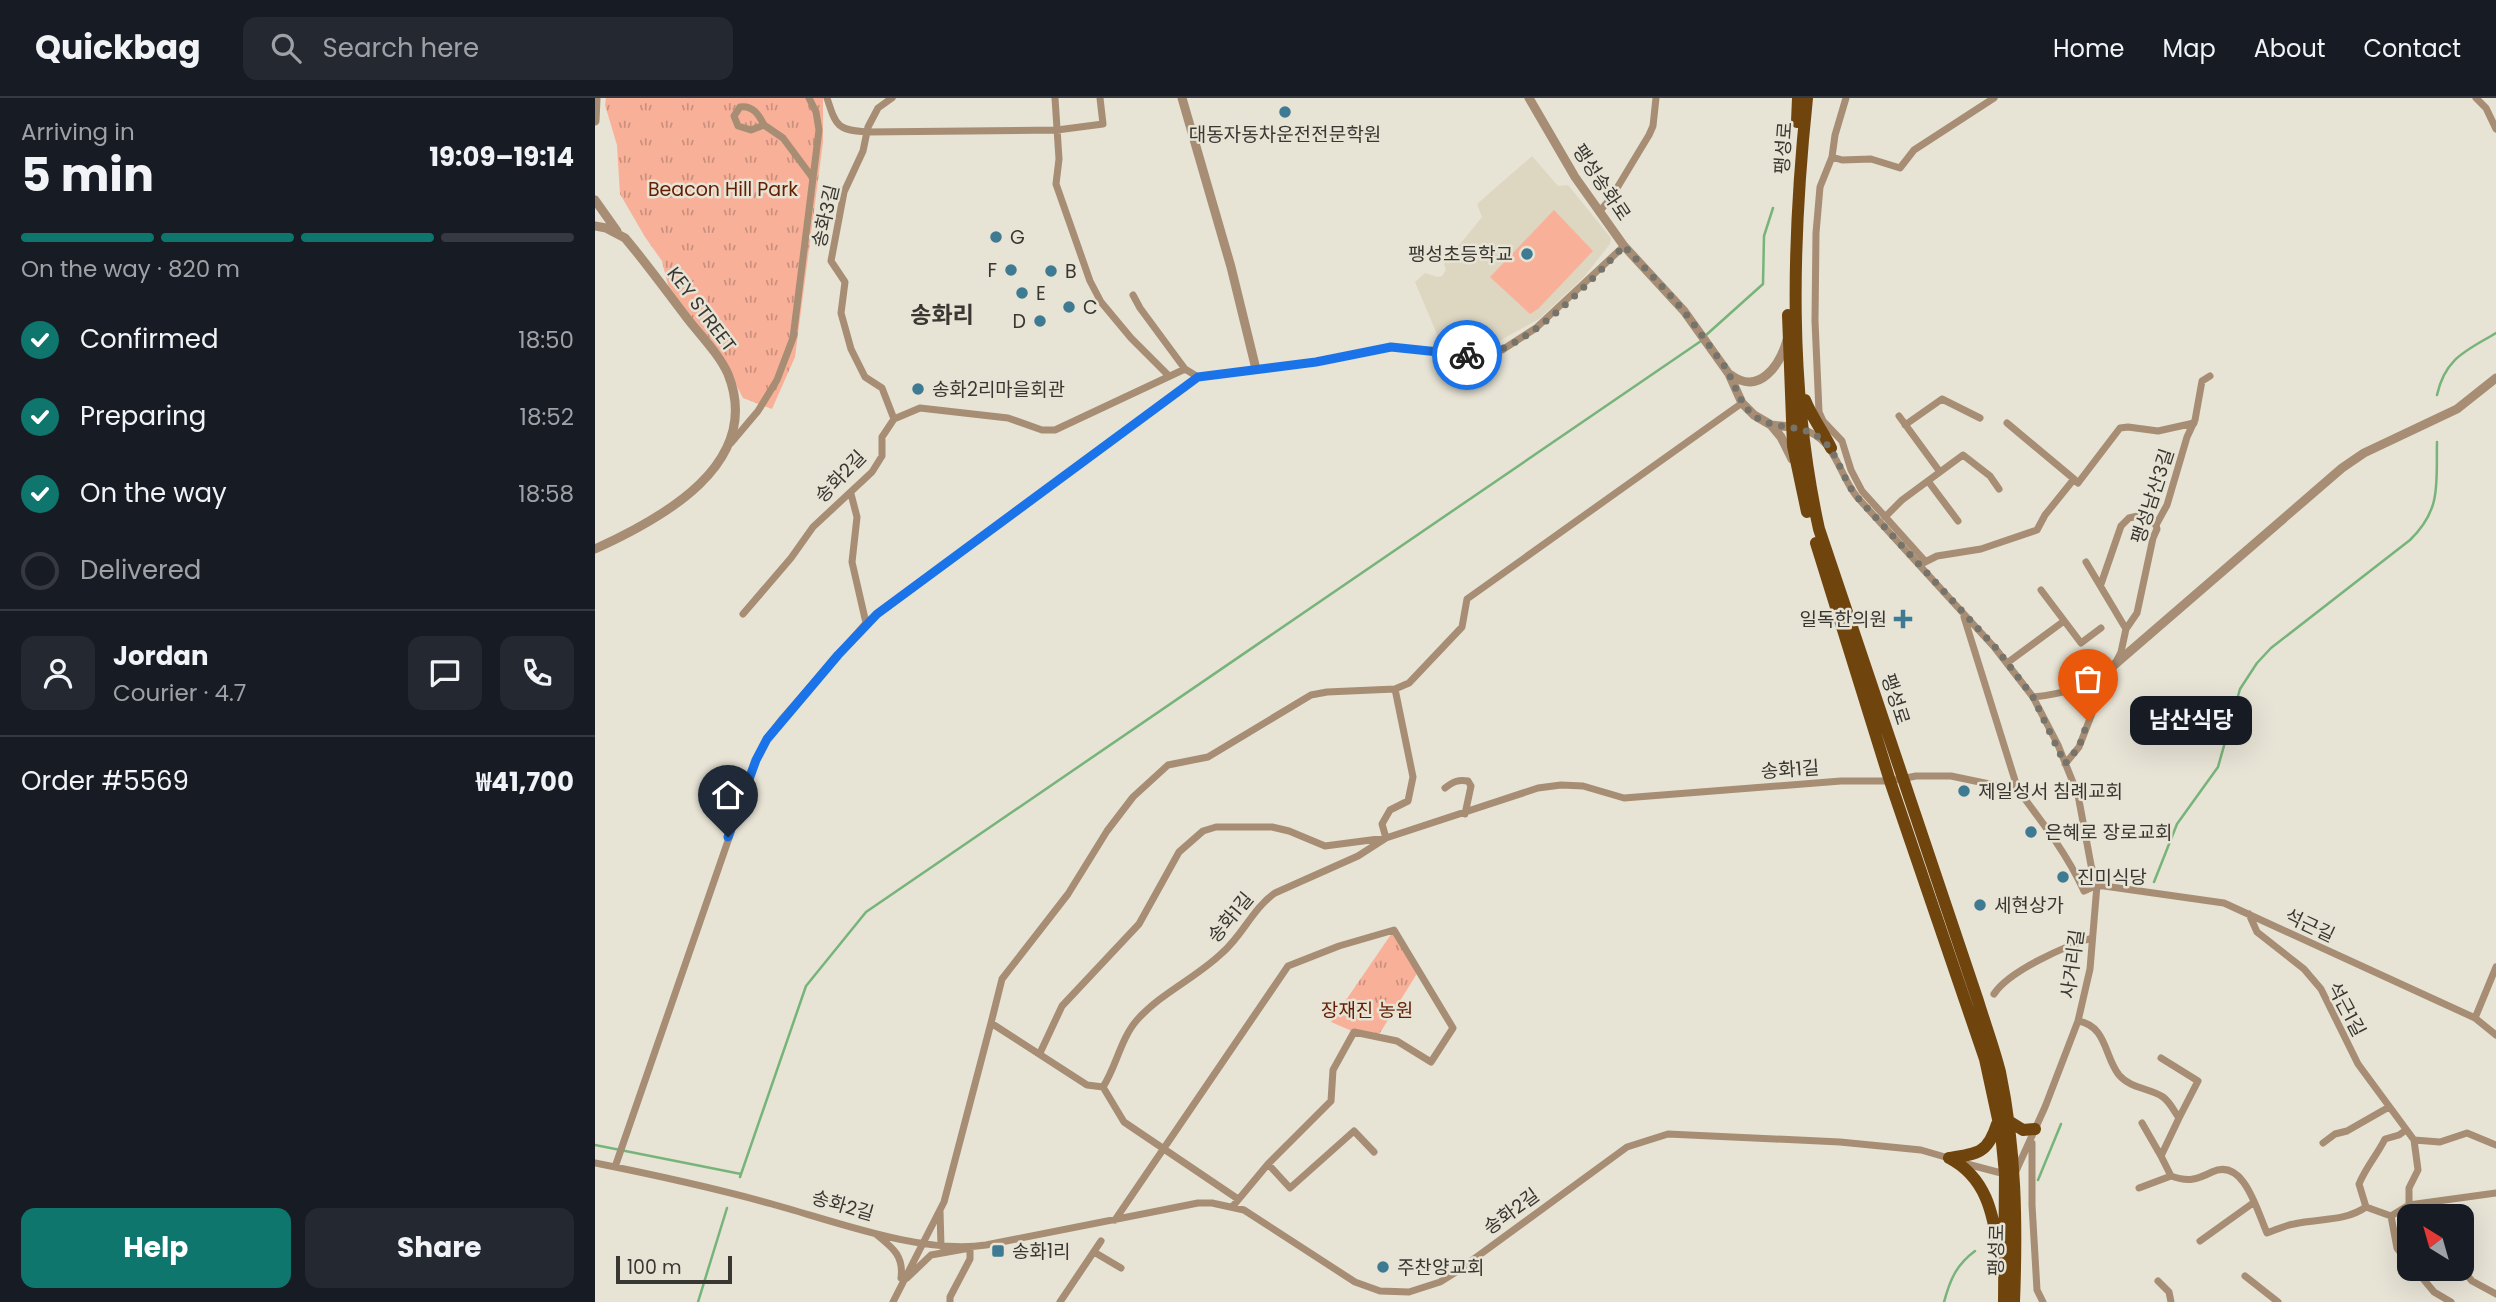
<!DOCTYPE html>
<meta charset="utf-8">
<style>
:root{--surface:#171b24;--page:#242831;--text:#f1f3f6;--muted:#9ea1a6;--line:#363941;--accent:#0f766e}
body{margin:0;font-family:Poppins,"Noto Sans KR",sans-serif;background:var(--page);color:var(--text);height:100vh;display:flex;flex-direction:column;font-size:26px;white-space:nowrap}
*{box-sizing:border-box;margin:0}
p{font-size:23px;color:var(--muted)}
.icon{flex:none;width:38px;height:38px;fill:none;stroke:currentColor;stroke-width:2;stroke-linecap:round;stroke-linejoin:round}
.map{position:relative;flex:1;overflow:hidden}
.side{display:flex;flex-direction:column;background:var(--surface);width:595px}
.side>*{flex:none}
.needle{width:46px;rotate:323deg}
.buttons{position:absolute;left:1802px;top:1106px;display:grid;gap:14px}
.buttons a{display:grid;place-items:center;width:77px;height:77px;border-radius:14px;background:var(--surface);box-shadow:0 7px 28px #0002;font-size:35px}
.scale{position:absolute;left:21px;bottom:18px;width:116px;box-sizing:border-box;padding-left:7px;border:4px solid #393732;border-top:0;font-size:19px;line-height:24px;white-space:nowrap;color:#393732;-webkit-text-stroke:5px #e7e3d5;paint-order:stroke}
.pin{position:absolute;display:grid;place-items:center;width:60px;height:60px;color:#fff;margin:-72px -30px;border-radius:50% 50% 50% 0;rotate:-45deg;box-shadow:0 0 7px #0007}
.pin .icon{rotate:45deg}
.courier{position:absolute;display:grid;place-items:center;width:70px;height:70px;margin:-35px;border:5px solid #1a73e8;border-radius:50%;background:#fff;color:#222;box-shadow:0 2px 9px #0007}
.bubble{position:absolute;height:49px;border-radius:14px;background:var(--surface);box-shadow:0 7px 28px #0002;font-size:23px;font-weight:700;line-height:49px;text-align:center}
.summary em{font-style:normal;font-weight:700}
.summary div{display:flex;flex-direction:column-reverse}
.summary{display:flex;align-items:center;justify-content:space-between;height:119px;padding:0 21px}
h1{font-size:46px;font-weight:700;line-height:52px}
.bar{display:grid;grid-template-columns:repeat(4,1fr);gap:10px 7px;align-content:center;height:84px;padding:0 21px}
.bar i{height:9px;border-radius:5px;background:var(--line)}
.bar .on{background:var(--accent)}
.bar p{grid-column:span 4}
.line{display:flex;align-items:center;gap:18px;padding:0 21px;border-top:2px solid var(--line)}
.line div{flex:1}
.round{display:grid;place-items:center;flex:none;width:74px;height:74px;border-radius:14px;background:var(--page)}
ol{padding:0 21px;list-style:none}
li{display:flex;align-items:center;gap:21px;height:77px}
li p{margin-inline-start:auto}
li .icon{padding:7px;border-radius:50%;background:var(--accent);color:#fff;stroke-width:4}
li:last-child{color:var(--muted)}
li i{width:38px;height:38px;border:4px solid var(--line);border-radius:50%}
.button{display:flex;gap:14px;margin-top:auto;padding:14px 21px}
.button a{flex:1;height:80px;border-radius:14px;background:var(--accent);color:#fff;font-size:28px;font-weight:700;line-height:80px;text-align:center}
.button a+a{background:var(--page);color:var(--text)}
header{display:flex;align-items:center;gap:42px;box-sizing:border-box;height:98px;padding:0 35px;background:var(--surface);border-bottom:2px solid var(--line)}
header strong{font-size:33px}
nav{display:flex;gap:38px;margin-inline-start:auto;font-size:24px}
.search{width:490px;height:63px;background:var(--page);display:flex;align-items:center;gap:18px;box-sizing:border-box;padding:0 24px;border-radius:14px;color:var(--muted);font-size:26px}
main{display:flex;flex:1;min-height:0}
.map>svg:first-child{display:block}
.built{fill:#ddd7c2}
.grass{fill:#f9b098}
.park{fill:url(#park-tufts)}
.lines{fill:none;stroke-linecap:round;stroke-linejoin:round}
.stream{stroke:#76b47a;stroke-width:2.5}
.minor{stroke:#a68d74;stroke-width:7}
.tertiary{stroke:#a68d74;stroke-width:9}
.primary{stroke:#70440d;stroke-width:12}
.done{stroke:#76736b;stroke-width:7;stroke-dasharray:0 12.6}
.route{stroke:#1a73e8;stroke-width:9}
.poi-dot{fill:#3e7a91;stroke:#e7e3d5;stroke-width:2.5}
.labels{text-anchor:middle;stroke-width:5;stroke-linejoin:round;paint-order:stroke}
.poi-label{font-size:19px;fill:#393732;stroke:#e7e3d5;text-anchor:start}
.street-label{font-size:19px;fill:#393732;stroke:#e7e3d5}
.park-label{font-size:19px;fill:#631d00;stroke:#e7e3d5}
.quarter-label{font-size:23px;font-weight:bold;fill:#393732;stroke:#e7e3d5}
</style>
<header>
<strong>Quickbag</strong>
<div class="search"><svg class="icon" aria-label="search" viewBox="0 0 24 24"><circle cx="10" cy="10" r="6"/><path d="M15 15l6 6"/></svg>Search here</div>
<nav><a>Home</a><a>Map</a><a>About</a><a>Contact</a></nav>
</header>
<main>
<section class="side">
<div class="summary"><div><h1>5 min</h1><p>Arriving in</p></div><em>19:09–19:14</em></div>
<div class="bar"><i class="on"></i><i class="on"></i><i class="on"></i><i></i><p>On the way · 820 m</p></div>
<ol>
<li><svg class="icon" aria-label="check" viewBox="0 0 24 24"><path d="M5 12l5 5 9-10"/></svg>Confirmed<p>18:50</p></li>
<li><svg class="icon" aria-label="check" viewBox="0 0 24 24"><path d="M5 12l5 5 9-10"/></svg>Preparing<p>18:52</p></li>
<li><svg class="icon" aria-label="check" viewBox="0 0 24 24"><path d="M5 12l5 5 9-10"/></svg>On the way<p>18:58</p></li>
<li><i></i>Delivered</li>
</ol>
<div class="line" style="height:126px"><a class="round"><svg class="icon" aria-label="person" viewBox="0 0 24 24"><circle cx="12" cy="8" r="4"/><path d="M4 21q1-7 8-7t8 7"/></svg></a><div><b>Jordan</b><p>Courier · 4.7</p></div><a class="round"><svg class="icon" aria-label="chat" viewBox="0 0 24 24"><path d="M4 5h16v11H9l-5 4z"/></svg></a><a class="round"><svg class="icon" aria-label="phone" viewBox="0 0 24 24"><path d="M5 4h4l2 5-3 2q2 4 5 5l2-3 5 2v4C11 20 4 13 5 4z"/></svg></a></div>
<div class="line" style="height:91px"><div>Order #5569</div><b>₩41,700</b></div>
<div class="button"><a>Help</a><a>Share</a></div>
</section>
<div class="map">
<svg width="1901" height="1204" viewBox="0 0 1901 1204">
<defs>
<pattern id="park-tufts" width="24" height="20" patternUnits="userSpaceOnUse" patternTransform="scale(1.75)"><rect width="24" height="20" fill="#f9b098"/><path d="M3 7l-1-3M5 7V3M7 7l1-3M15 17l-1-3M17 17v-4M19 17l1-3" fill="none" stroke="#cb907d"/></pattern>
</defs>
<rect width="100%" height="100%" fill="#e7e3d5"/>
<!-- built -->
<path class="built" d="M 937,58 L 963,88 L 973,87 L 1016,140 L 1015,146 L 989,179 L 944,221 L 893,249 L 844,241 L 820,184 L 830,175 L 842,179 L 847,178 L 851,172 L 849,166 L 887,119 L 882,106 Z"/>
<!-- grass -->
<path class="grass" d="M 959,112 L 998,153 L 943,211 L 935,216 L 895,179 Z"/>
<!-- park -->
<path class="park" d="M 11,0 L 228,0 L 228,44 L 200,259 L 177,311 L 148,300 L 121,249 L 74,191 L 67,163 L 50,139 L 25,96 L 22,47 L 10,7 Z
M 799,832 L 823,874 L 783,938 L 759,934 L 736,924 Z"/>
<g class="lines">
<!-- stream -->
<path class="stream" d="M 1110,238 L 1168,186 L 1169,138 L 1178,110
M 1842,297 C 1850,260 1871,253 1901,235
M 1559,784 L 1582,726 L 1623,669 L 1645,591 L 1662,565 L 1676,550 L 1815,442 C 1847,411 1841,386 1842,344
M 0,1047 L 146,1076
M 145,1079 L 211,888 L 271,814 L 1106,243
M 1443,1082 L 1466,1026
M 103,1204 L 132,1110
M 1349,1204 C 1355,1182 1361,1167 1380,1153"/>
<!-- minor -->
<path class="minor" d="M 232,0 C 241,28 242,32 272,34 L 462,32 L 508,26 L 505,0
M 297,0 L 283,10 L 273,29 L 268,53 L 249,94 L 236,163 L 250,184 L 246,215 L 256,251 L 270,279 L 287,290 L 299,321
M 460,0 L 464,61 L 461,86 L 495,183 L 506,204 L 536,240 L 574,278
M 1251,0 L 1240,37 L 1237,59 L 1225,89 L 1221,135 L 1220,223 L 1224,314 L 1228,323 L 1247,343 L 1256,372 L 1267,393 L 1330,463
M 1881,0 L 1891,10 L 1901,31
M 145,9 C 158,7 164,17 169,27 L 156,32 L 143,28 L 139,18 Z
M 169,27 L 188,40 L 217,79
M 1237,59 L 1247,62 L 1276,61 L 1305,70 L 1319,52 L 1399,0
M 1004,114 L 1016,100 L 1054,37 L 1058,28 L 1061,0
M 538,197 L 545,210 L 590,271
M 1304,318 L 1345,374
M 1310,327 L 1347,301 L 1385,320
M 1206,331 C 1241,340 1242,374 1262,399 L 1400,550 L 1438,599 L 1463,647 L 1483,697 L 1496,767 L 1502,787 L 1495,871 L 1483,923 L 1450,1009 L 1421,1073
M 136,345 L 163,313 L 182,282 L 198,240 L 224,32 L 221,14 L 214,0
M 1479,381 L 1483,385 L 1525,330 L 1533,329 L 1563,333 L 1599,325
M 1333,383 L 1363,423
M 256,396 L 262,419 L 257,464 L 271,525
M 1290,419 L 1307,402 L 1368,357 L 1395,378 L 1404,391
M 1491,464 L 1531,531
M 1328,465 L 1342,458 L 1386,451 L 1442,432 L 1450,417 L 1479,381 L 1412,325
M 1506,486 L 1526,428 L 1534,420 L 1547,417 L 1561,427
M 1446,492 L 1486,545 L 1506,530
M 148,516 L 196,460 L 218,429 L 277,374 L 287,358 L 287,339 L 299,321 L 325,310 L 413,320 L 447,332 L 460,332 L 590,271 L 603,279
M 1369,519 L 1423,692
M 1412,565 L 1469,523
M 1438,599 C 1467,596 1492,590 1514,571
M 1470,666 L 1484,649 L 1503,600 L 1526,554 L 1531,531 L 1542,515 L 1558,440 L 1562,431 L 1561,427 L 1572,407 L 1592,339 L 1600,322 L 1607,283 L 1615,278
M 850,690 C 858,684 863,681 873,683 L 876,688 L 870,716
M 1654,816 L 1662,834 L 1709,871 L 1726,891 L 1763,966 L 1819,1042 L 1823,1072 L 1814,1090 L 1814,1107
M 1399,896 C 1414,873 1470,848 1497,840
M 1880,920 L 1901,869
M 1483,923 C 1512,928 1509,958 1524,977 C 1536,991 1555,990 1568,999 C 1575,1004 1579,1013 1584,1020 L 1566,1058 L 1576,1078 C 1593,1084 1601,1082 1617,1074 C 1649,1059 1662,1113 1672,1135 C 1681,1132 1690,1127 1699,1126 C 1725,1120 1749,1124 1771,1109
M 396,925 L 407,881 L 473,796 L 512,733 L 538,699 L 573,667 L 613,659 L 716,597 L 732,594 L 800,591 L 814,585 L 867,529 L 872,501 L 1147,305
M 445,955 L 467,908 L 544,826 L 584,754 L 608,733 L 621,729 L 677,729 L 694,733 L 730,748 L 791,740 L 787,726 L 795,712 L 813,703 L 818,679 L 800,591
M 1566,960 L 1603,983 L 1584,1020
M 508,989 L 529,1024 L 643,1101
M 1547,1025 L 1566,1058
M 1811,1032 L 1804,1037 L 1790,1041 C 1782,1057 1771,1069 1764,1086 L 1771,1109 L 1796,1118 L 1814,1107 L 1901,1095
M 1819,1042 L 1845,1044 L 1872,1035 L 1901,1047
M 1437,1045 L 1437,1107 L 1442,1192 L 1448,1204
M 1728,1045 L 1740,1036 L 1752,1033 L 1794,1009
M 0,1065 C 60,1077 119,1090 177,1106 C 239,1123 329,1157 391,1147 L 603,1105 L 617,1105 L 649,1112 L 760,1184 L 785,1193 L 814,1194 L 845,1184 L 861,1174 L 1032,1049 L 1073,1036 L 1245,1044 L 1326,1052 L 1357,1061
M 1368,1065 L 1410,1076
M 673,1066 L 695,1090 L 759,1033 L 779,1054
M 20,1069 L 161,662 L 172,641 L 186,622 L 271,525 L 603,279 L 721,264 L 796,249 L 881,258 L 907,252 L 941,230 L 1029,148
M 1544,1090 L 1576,1078
M 1829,1105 L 1834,1118
M 345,1113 L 346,1148
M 1796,1118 L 1802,1150 L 1815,1167
M 520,1122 L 693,868 L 744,848 L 799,832 L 858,930 L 836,964 L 802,943 L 759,934 L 738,972 L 736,1003 L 673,1066 L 638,1108
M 282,1137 C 298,1150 309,1158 306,1180
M 1605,1143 L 1658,1105
M 499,1154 L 526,1170
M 1820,1171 L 1839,1194 L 1856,1204
M 1867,1171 L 1877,1183 L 1901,1196
M 1650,1178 L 1683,1204
M 312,1180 L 336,1157 L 375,1150 L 375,1161 L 355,1199 L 355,1204
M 1563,1183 L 1574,1194 L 1576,1204
M 298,1204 L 349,1104 L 396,925 L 492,987 L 508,989 C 521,969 526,940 542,922 C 566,895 601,880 627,855 C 648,837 657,811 680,795 L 763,758 L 791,740 L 943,690 L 966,687 L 988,688 L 1029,700 L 1246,683 L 1295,683 L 1321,678 L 1356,678 L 1423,692 C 1448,725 1472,756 1489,793 L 1502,787 L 1629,805 L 1880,920 L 1901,937
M 465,1204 L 506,1143"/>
<!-- tertiary -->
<path class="tertiary" d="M 587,0 L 636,169 L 661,271
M 934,0 L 980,79 L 1029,148 L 1089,213 L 1134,276 L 1147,305 L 1159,317 L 1176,327 L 1196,329
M 0,23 L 1,0
M 0,102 L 22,133
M 0,128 L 11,130 L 30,140 C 52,166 72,194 92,220 C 106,238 124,256 133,276 C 169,366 66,421 0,451
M 1136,277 C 1164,298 1185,267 1192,242
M 1176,327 L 1186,339 L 1197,361
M 1518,568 L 1747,370 L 1769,355 L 1862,311 L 1901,280"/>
<!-- primary -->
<path class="primary" d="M 1212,0 C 1197,143 1193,291 1224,431 L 1383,903 C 1390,926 1399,950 1405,974 C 1421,1050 1422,1127 1419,1204
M 1202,24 L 1203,0
M 1193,217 L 1198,348 L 1212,414
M 1210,302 C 1217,320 1228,333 1236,350
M 1221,445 L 1295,683 L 1390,961 L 1406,1035 L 1410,1076 L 1409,1204
M 1412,1022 L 1428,1032 L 1440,1031
M 1354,1060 C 1391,1079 1398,1115 1404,1154
M 1354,1060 C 1383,1056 1393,1055 1402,1026"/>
</g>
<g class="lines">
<!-- done -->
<path class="done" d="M 872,257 C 923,264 995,183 1029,148 C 1049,170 1071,191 1090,215 C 1103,231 1115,249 1128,266 C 1139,282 1143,303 1157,316 C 1177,334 1206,324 1226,341 C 1243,354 1247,381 1262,399 L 1401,550 L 1438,599 L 1470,666 L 1484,649 L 1493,623"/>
<!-- route -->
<path class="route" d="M 133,739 L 161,662 L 172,641 L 243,557 L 282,516 L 603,279 L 721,264 L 796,249 L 872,257"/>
</g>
<!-- markers -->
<g class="poi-dot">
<circle cx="690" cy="14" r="7"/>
<circle cx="401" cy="139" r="7"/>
<circle cx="932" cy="156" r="7"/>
<circle cx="416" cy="172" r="7"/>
<circle cx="456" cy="173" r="7"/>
<circle cx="427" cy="195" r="7"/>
<circle cx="474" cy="209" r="7"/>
<circle cx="445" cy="223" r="7"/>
<circle cx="323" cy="291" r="7"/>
<path d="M1304.5 510.5h7v7h7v7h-7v7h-7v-7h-7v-7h7z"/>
<circle cx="1369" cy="693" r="7"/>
<circle cx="1436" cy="734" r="7"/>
<circle cx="1468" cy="779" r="7"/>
<circle cx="1385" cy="807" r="7"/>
<rect x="396" y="1146" width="14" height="14" rx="3.5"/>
<circle cx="788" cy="1169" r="7"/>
</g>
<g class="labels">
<!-- poi labels -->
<g class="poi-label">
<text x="690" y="43" text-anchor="middle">대동자동차운전전문학원</text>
<text x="415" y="146">G</text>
<text x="918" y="163" text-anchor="end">팽성초등학교</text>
<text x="402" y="179" text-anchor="end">F</text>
<text x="470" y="180">B</text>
<text x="441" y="202">E</text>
<text x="488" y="216">C</text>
<text x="431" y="230" text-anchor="end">D</text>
<text x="337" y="298">송화2리마을회관</text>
<text x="1292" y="528" text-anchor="end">일독한의원</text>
<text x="1383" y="700">제일성서 침례교회</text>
<text x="1450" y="741">은혜로 장로교회</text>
<text x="1482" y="786">진미식당</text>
<text x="1399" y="814">세현상가</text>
<text x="417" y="1160">송화1리</text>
<text x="802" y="1176">주찬양교회</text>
</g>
<!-- street labels -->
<g class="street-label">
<text transform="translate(1188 50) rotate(-86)" y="7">팽성로</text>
<text transform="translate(1007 84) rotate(56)" y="7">팽성송화로</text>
<text transform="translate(230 118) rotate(-77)" y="7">송화3길</text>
<text transform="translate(107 211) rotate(53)" y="7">KEY STREET</text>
<text transform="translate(245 378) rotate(-46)" y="7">송화2길</text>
<text transform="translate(1557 398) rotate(-72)" y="7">팽성남산3길</text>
<text transform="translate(1301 601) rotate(72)" y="7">팽성로</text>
<text transform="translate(1195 671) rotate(-4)" y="7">송화1길</text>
<text transform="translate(635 819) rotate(-50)" y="7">송화1길</text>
<text transform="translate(1715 827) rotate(25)" y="7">석근길</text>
<text transform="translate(1477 866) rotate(-82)" y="7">사거리길</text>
<text transform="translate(1752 911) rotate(62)" y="7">석근1길</text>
<text transform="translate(248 1107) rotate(16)" y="7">송화2길</text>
<text transform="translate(916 1113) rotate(-36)" y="7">송화2길</text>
<text transform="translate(1401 1152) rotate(-89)" y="7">팽성로</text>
</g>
<!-- park labels -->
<g class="park-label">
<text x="128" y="98">Beacon Hill Park</text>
<text x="772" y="919">장재진 농원</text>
</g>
<!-- quarter labels -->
<g class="quarter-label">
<text x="347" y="225">송화리</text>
</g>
</g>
</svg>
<div class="buttons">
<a><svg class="needle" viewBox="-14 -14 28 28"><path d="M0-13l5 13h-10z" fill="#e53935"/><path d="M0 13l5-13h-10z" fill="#9ea1a6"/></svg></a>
</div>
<div class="scale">100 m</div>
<div class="pin" style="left:1493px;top:623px;background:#ea580c"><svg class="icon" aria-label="bag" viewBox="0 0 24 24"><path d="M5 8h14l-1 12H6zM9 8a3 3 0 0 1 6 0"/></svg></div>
<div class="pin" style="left:133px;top:739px;background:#1f2937"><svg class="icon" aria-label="home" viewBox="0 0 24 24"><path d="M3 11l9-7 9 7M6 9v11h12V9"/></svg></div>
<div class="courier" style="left:872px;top:257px"><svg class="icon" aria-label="bike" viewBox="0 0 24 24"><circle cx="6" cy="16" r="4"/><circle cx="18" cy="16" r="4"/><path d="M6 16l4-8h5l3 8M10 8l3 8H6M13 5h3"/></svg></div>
<div class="bubble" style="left:1535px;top:598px;width:122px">남산식당</div>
</div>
</main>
